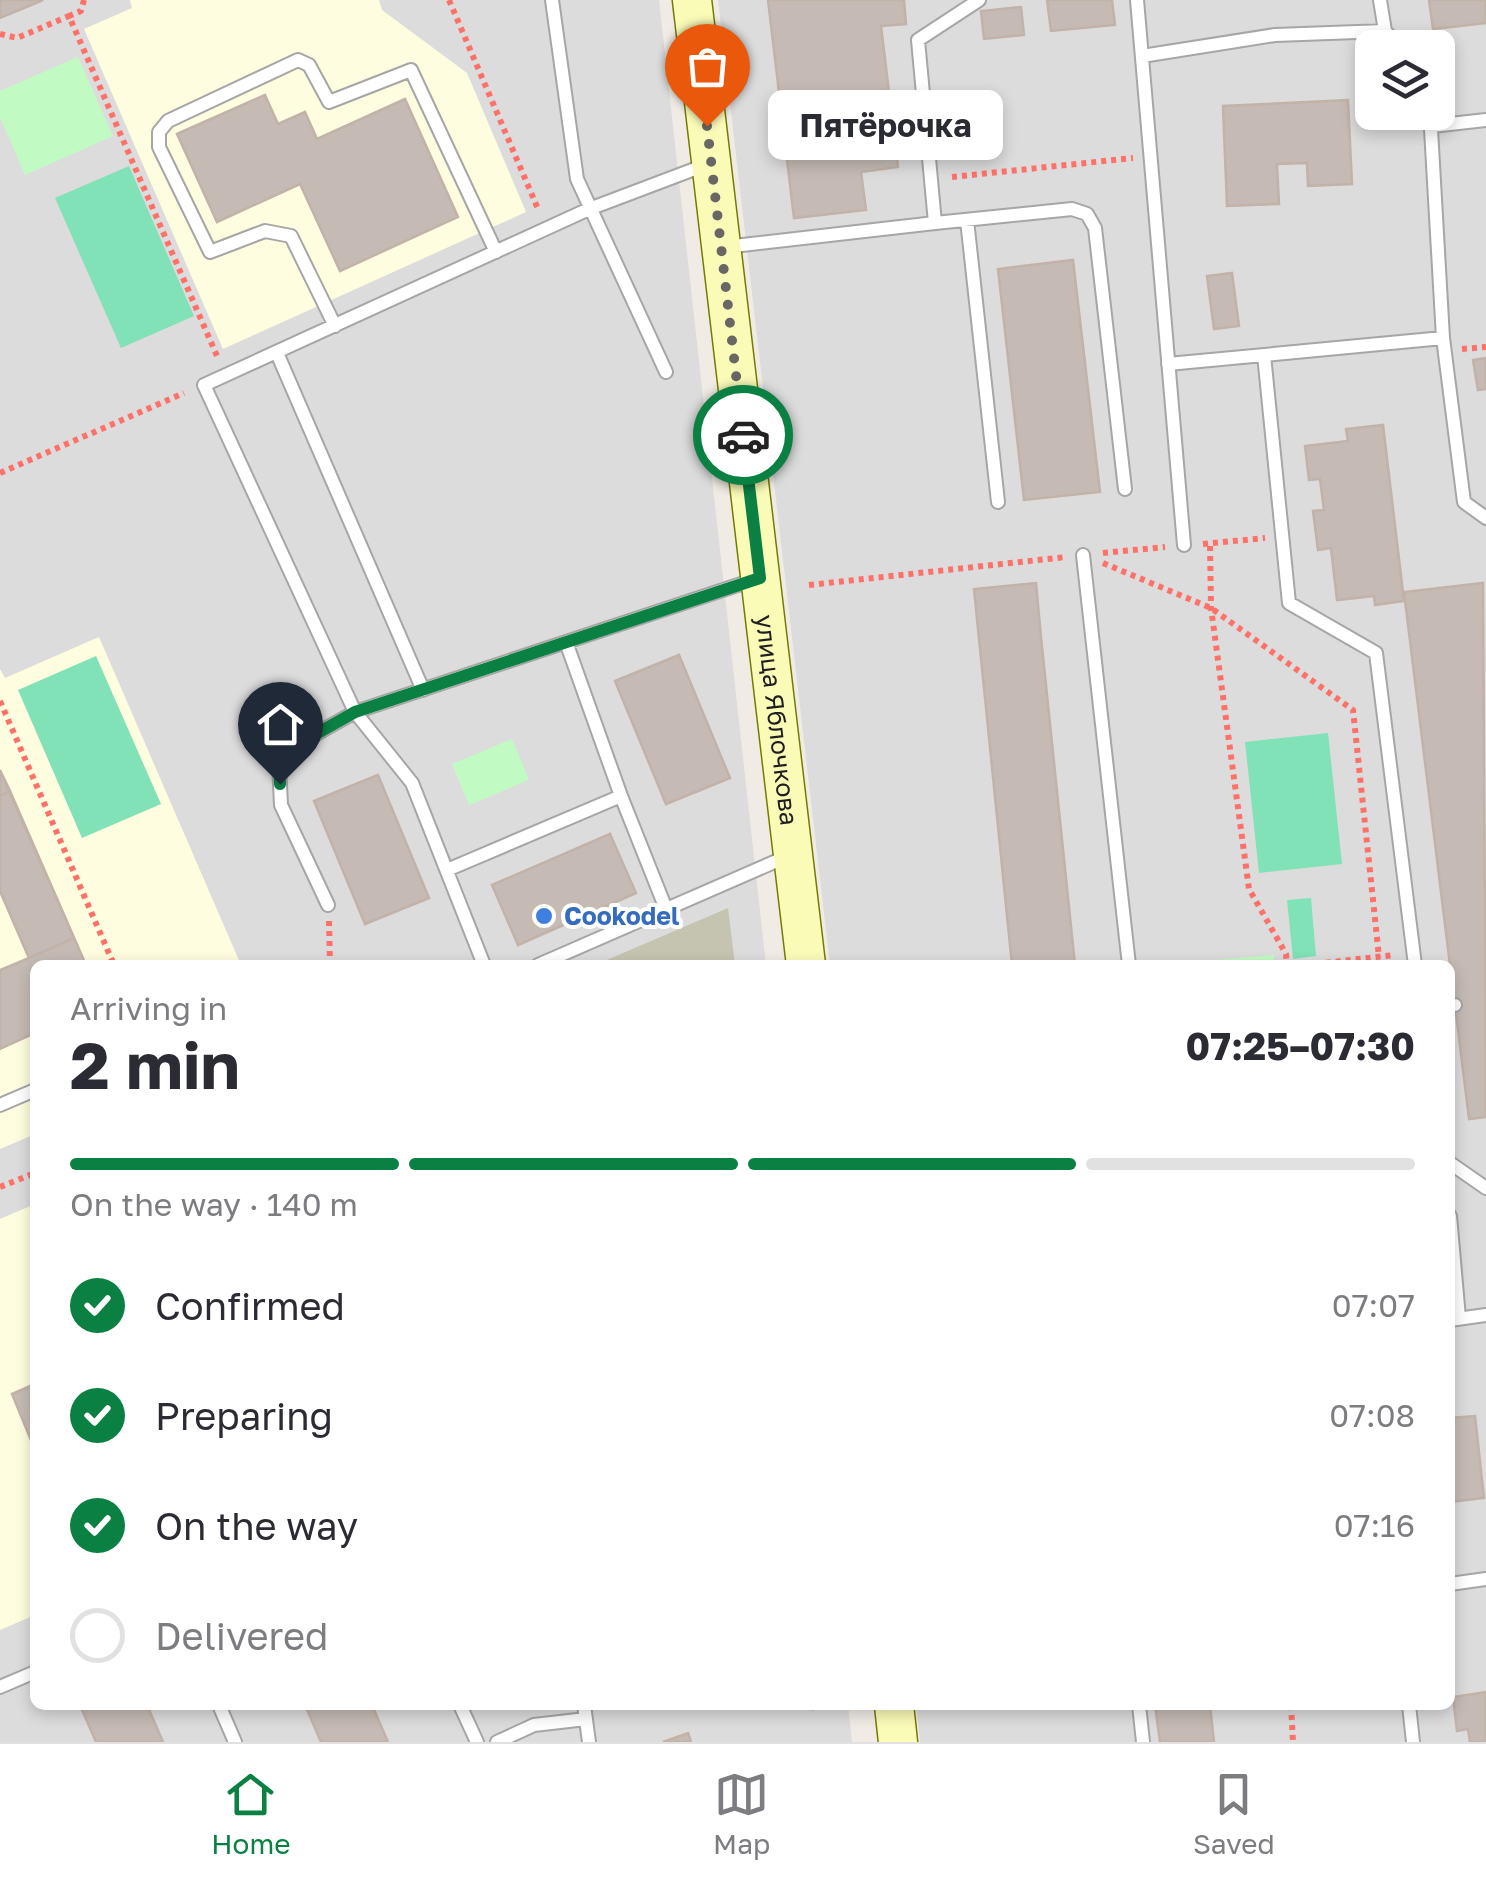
<!DOCTYPE html>
<meta charset="utf-8">
<style>
:root{--surface:#fff;--page:#f2f2f3;--text:#2b2b33;--muted:#7c7c81;--line:#e1e1e2;--accent:#0b8043}
body{margin:0;font-family:"Golos Text",sans-serif;background:var(--page);color:var(--text);height:100vh;display:flex;flex-direction:column;font-size:38px;white-space:nowrap}
*{box-sizing:border-box;margin:0}
p{font-size:32px;color:var(--muted)}
.icon{flex:none;width:55px;height:55px;fill:none;stroke:currentColor;stroke-width:2;stroke-linecap:round;stroke-linejoin:round}
.map{position:relative;flex:1;overflow:hidden}
.details{position:absolute;left:30px;top:960px;width:1425px;height:750px;display:flex;flex-direction:column;background:var(--surface);border-radius:15px;box-shadow:0 5px 15px #0003}
.details>*{flex:none}
.controls{position:absolute;left:1355px;top:30px;display:grid;gap:20px}
.controls a{display:grid;place-items:center;width:100px;height:100px;border-radius:15px;background:var(--surface);box-shadow:0 5px 15px #0003;font-size:50px}
.pin{position:absolute;display:grid;place-items:center;width:85px;height:85px;color:#fff;margin:-102px -42px;border-radius:50% 50% 50% 0;rotate:-45deg;box-shadow:0 0 10px #0007}
.pin .icon{rotate:45deg}
.courier{position:absolute;display:grid;place-items:center;width:100px;height:100px;margin:-50px;border:8px solid #0b8043;border-radius:50%;background:#fff;color:#222;box-shadow:0 2px 12px #0007}
.bubble{position:absolute;height:70px;border-radius:15px;background:var(--surface);box-shadow:0 5px 15px #0003;font-size:32px;font-weight:700;line-height:70px;text-align:center}
.overview em{font-style:normal;font-weight:700}
.overview div{display:flex;flex-direction:column-reverse}
.overview{display:flex;align-items:center;justify-content:space-between;height:170px;padding:0 40px}
h1{font-size:65px;font-weight:700;line-height:75px}
.bar{display:grid;grid-template-columns:repeat(4,1fr);gap:15px 10px;align-content:center;height:120px;padding:0 40px}
.bar i{height:12px;border-radius:8px;background:var(--line)}
.bar .current{background:var(--accent)}
.bar p{grid-column:span 4}
ol{padding:0 40px;list-style:none}
li{display:flex;align-items:center;gap:30px;height:110px}
li p{margin-inline-start:auto}
li .icon{padding:10px;border-radius:50%;background:var(--accent);color:#fff;stroke-width:4}
li:last-child{color:var(--muted)}
li i{width:55px;height:55px;border:5px solid var(--line);border-radius:50%}
.tabs{display:flex;justify-content:space-around;align-items:center;height:140px;border-top:2px solid var(--line);background:var(--surface);font-size:28px;color:var(--muted)}
.tabs a{display:grid;justify-items:center;gap:5px}
.tabs .current{color:var(--accent)}
.map>svg:first-child{display:block}
.residential{fill:#dddcdc;fill-rule:evenodd}
.education{fill:#fffddf}
.construction{fill:#c5c4b0}
.park{fill:#c1fbc3}
.pitch{fill:#81e1b7}
.building{fill:#c5bbb4;stroke:#c2b2a7;stroke-width:2.5}
.lines{fill:none;stroke-linecap:round;stroke-linejoin:round}
.lane-casing{stroke:#a6a6a6;stroke-width:16}
.secondary-casing{stroke:#747b02;stroke-width:41}
.path{stroke:#fe7169;stroke-width:6;stroke-dasharray:5 5;stroke-linecap:butt}
.lane{stroke:#fff;stroke-width:12}
.secondary{stroke:#fbfbb8;stroke-width:38}
.done{stroke:#686764;stroke-width:10;stroke-dasharray:0 18}
.route{stroke:#0b8043;stroke-width:12}
.shop-dot{fill:#3f7fe0;stroke:#fff;stroke-width:4}
.labels{text-anchor:middle;stroke-width:8;stroke-linejoin:round;paint-order:stroke}
.street-label{font-size:25px;fill:#1f1f1f;stroke:#fff}
.shop-label{font-size:25px;font-weight:bold;fill:#366cbe;stroke:#fff;text-anchor:start}
</style>
<div class="map">
<svg width="1486" height="1742" viewBox="0 0 1486 1742">
<rect width="100%" height="100%" fill="#f0ece5"/>
<!-- residential -->
<path class="residential" d="M 0,0 L 659,0 L 766,965 L 35,965 L 35,1705 L 848,1705 L 852,1742 L 0,1742 Z
M 718,0 L 1486,0 L 1486,1742 L 920,1742 L 916,1705 L 1450,1705 L 1450,965 L 830,965 ZM 1372,48 L 1438,48 L 1438,112 L 1372,112 Z"/>
<!-- education -->
<path class="education" d="M 130,0 L 379,0 L 382,10 L 467,73 L 526,212 L 223,349 L 84,29 L 132,8 Z
M 99,637 L 241,965 L 35,965 L 35,1134 L 0,1149 L 0,669 L 5,678 Z
M 35,1204 L 35,1615 L 0,1630 L 0,1219 Z"/>
<!-- construction -->
<path class="construction" d="M 728,908 L 735,965 L 595,965 Z"/>
<!-- park -->
<path class="park" d="M 78,57 L 113,136 L 25,175 L 0,117 L 0,91 Z
M 512,739 L 529,780 L 469,805 L 452,764 Z
M 1274,955 L 1274,965 L 1214,965 L 1214,960 Z"/>
<!-- pitch -->
<path class="pitch" d="M 129,166 L 194,316 L 121,348 L 55,198 Z
M 96,656 L 161,804 L 82,838 L 18,690 Z
M 1328,733 L 1342,864 L 1259,873 L 1245,742 Z
M 1311,898 L 1316,956 L 1293,959 L 1287,900 Z"/>
<!-- building -->
<path class="building" d="M 0,0 L 43,0 L 0,18 Z
M 768,0 L 904,0 L 906,24 L 881,26 L 898,167 L 861,172 L 866,210 L 794,218 Z
M 1047,0 L 1112,0 L 1115,25 L 1051,31 Z
M 1429,0 L 1486,0 L 1486,23 L 1433,29 Z
M 1021,7 L 1024,35 L 984,39 L 981,11 Z
M 265,95 L 278,124 L 305,112 L 317,139 L 405,99 L 458,217 L 340,271 L 300,184 L 217,222 L 177,134 Z
M 1348,100 L 1352,184 L 1308,186 L 1307,163 L 1277,164 L 1279,204 L 1227,206 L 1223,106 Z
M 1073,260 L 1100,492 L 1024,500 L 998,269 Z
M 1232,273 L 1239,326 L 1214,329 L 1207,276 Z
M 1486,358 L 1486,389 L 1478,390 L 1473,360 Z
M 1383,425 L 1404,601 L 1375,605 L 1374,596 L 1337,600 L 1331,548 L 1318,550 L 1313,511 L 1324,510 L 1320,479 L 1309,480 L 1305,446 L 1348,441 L 1346,429 Z
M 1036,583 L 1041,637 L 1075,965 L 1012,965 L 974,589 Z
M 1483,583 L 1486,1117 L 1469,1119 L 1404,592 Z
M 679,655 L 730,778 L 666,804 L 615,681 Z
M 0,770 L 10,791 L 0,796 Z
M 0,771 L 74,938 L 29,958 L 0,891 Z
M 378,775 L 429,898 L 365,924 L 314,801 Z
M 10,791 L 86,965 L 35,965 L 35,1033 L 0,1049 L 0,970 L 29,958 L 0,891 L 0,796 Z
M 610,834 L 636,893 L 518,945 L 492,885 Z
M 35,1384 L 35,1450 L 12,1394 Z
M 1475,1416 L 1484,1498 L 1450,1502 L 1450,1418 Z
M 1486,1692 L 1486,1742 L 1470,1742 L 1468,1729 L 1457,1731 L 1453,1697 Z
M 80,1705 L 147,1705 L 163,1742 L 96,1742 Z
M 305,1705 L 372,1705 L 388,1742 L 321,1742 Z
M 1155,1705 L 1210,1705 L 1214,1742 L 1160,1742 Z
M 688,1733 L 691,1742 L 663,1742 Z"/>
<g class="lines">
<defs>
<path id="lane" d="M 552,0 L 577,179 L 666,372
M 1137,0 L 1184,545
M 1380,0 L 1385,31
M 1142,56 L 1275,35 L 1385,31 L 1401,48
M 1430,112 L 1443,338 L 1464,502 L 1486,518
M 1432,126 L 1486,120
M 967,220 L 998,502
M 935,223 L 1072,209 L 1087,214 L 1095,228 L 1125,489
M 725,247 L 935,223 L 918,40 L 979,0
M 335,326 L 291,236 L 265,231 L 210,252 L 159,147 L 159,132 L 168,121 L 298,60 L 309,65 L 329,102 L 411,70 L 496,252
M 277,353 L 423,690
M 1264,355 L 1289,603 L 1376,653 L 1415,965
M 1168,364 L 1443,338
M 1083,555 L 1129,965
M 566,642 L 621,796
M 447,870 L 621,796 L 666,909
M 328,905 L 281,805 L 279,764 L 302,742 L 355,712 L 756,579
M 484,965 L 412,783 L 355,712 L 204,385 L 589,209 L 708,164
M 538,965 L 788,856
M 1450,1005 L 1455,1005
M 0,1105 L 35,1090
M 1450,1163 L 1486,1188
M 1450,1216 L 1459,1318
M 1450,1320 L 1486,1315
M 1450,1584 L 1486,1579
M 0,1687 L 35,1672
M 219,1705 L 235,1742
M 460,1705 L 477,1742
M 584,1705 L 589,1742
M 1139,1705 L 1143,1742
M 1409,1705 L 1413,1742
M 497,1742 L 534,1725 L 586,1719"/>
<g id="secondary">
<path id="s1" d="M 692,0 L 806,965"/>
<path d="M 894,1705 L 898,1742"/>
</g>
</defs>
<!-- lane casing -->
<use href="#lane" class="lane-casing"/>
<!-- secondary casing -->
<use href="#secondary" class="secondary-casing"/>
<!-- path -->
<path class="path" d="M 84,0 L 81,11 L 69,16 L 217,356
M 449,0 L 538,209
M 0,34 L 17,38 L 69,16
M 952,177 L 1133,158
M 1462,349 L 1486,347
M 0,473 L 184,393
M 1203,544 L 1265,538
M 1210,546 L 1211,608 L 1249,889 L 1286,954 L 1287,965
M 1103,553 L 1165,547
M 1103,563 L 1211,608 L 1353,710 L 1379,957
M 809,585 L 1066,557
M 0,701 L 114,965
M 329,921 L 330,965
M 1306,965 L 1394,955
M 0,1187 L 35,1173
M 814,1705 L 815,1711
M 1291,1705 L 1293,1742"/>
<!-- lane -->
<use href="#lane" class="lane"/>
<!-- secondary -->
<use href="#secondary" class="secondary"/>
</g>
<g class="lines">
<!-- done -->
<path class="done" d="M 707,126 L 743,435"/>
<!-- route -->
<path class="route" d="M 280,784 L 279,764 L 302,742 L 355,712 L 760,578 L 743,435"/>
</g>
<!-- markers -->
<circle class="shop-dot" cx="544" cy="916" r="10"/>
<g class="labels">
<!-- street labels -->
<g class="street-label">
<text dy="9" stroke="none"><textPath href="#s1" startOffset="725">улица Яблочкова</textPath></text>
</g>
<!-- shop labels -->
<g class="shop-label">
<text x="564" y="925">Cookodel</text>
</g>
</g>
</svg>
<div class="controls">
<a><svg class="icon" aria-label="layers" viewBox="0 0 24 24"><path d="M12 4l9 5-9 5-9-5zM3 14l9 5 9-5"/></svg></a>
</div>
<div class="pin" style="left:707px;top:126px;background:#ea580c"><svg class="icon" aria-label="bag" viewBox="0 0 24 24"><path d="M5 8h14l-1 12H6zM9 8a3 3 0 0 1 6 0"/></svg></div>
<div class="pin" style="left:280px;top:784px;background:#1f2937"><svg class="icon" aria-label="home" viewBox="0 0 24 24"><path d="M3 11l9-7 9 7M6 9v11h12V9"/></svg></div>
<div class="courier" style="left:743px;top:435px"><svg class="icon" aria-label="car" viewBox="0 0 24 24"><path d="M5 17H2v-5l4-1 3-4h7l3 4 3 1v5h-3M9 17h6M6 11h13"/><circle cx="7" cy="17" r="2"/><circle cx="17" cy="17" r="2"/></svg></div>
<div class="bubble" style="left:768px;top:90px;width:235px">Пятёрочка</div>
<section class="details">
<div class="overview"><div><h1>2 min</h1><p>Arriving in</p></div><em>07:25–07:30</em></div>
<div class="bar"><i class="current"></i><i class="current"></i><i class="current"></i><i></i><p>On the way · 140 m</p></div>
<ol>
<li><svg class="icon" aria-label="check" viewBox="0 0 24 24"><path d="M5 12l5 5 9-10"/></svg>Confirmed<p>07:07</p></li>
<li><svg class="icon" aria-label="check" viewBox="0 0 24 24"><path d="M5 12l5 5 9-10"/></svg>Preparing<p>07:08</p></li>
<li><svg class="icon" aria-label="check" viewBox="0 0 24 24"><path d="M5 12l5 5 9-10"/></svg>On the way<p>07:16</p></li>
<li><i></i>Delivered</li>
</ol>
</section>
</div>
<nav class="tabs">
<a class="current"><svg class="icon" aria-label="home" viewBox="0 0 24 24"><path d="M3 11l9-7 9 7M6 9v11h12V9"/></svg>Home</a>
<a><svg class="icon" aria-label="map" viewBox="0 0 24 24"><path d="M3 6l6-2 6 2 6-2v14l-6 2-6-2-6 2zM9 4v14M15 6v14"/></svg>Map</a>
<a><svg class="icon" aria-label="saved" viewBox="0 0 24 24"><path d="M7 4h10v16l-5-4-5 4z"/></svg>Saved</a>
</nav>
